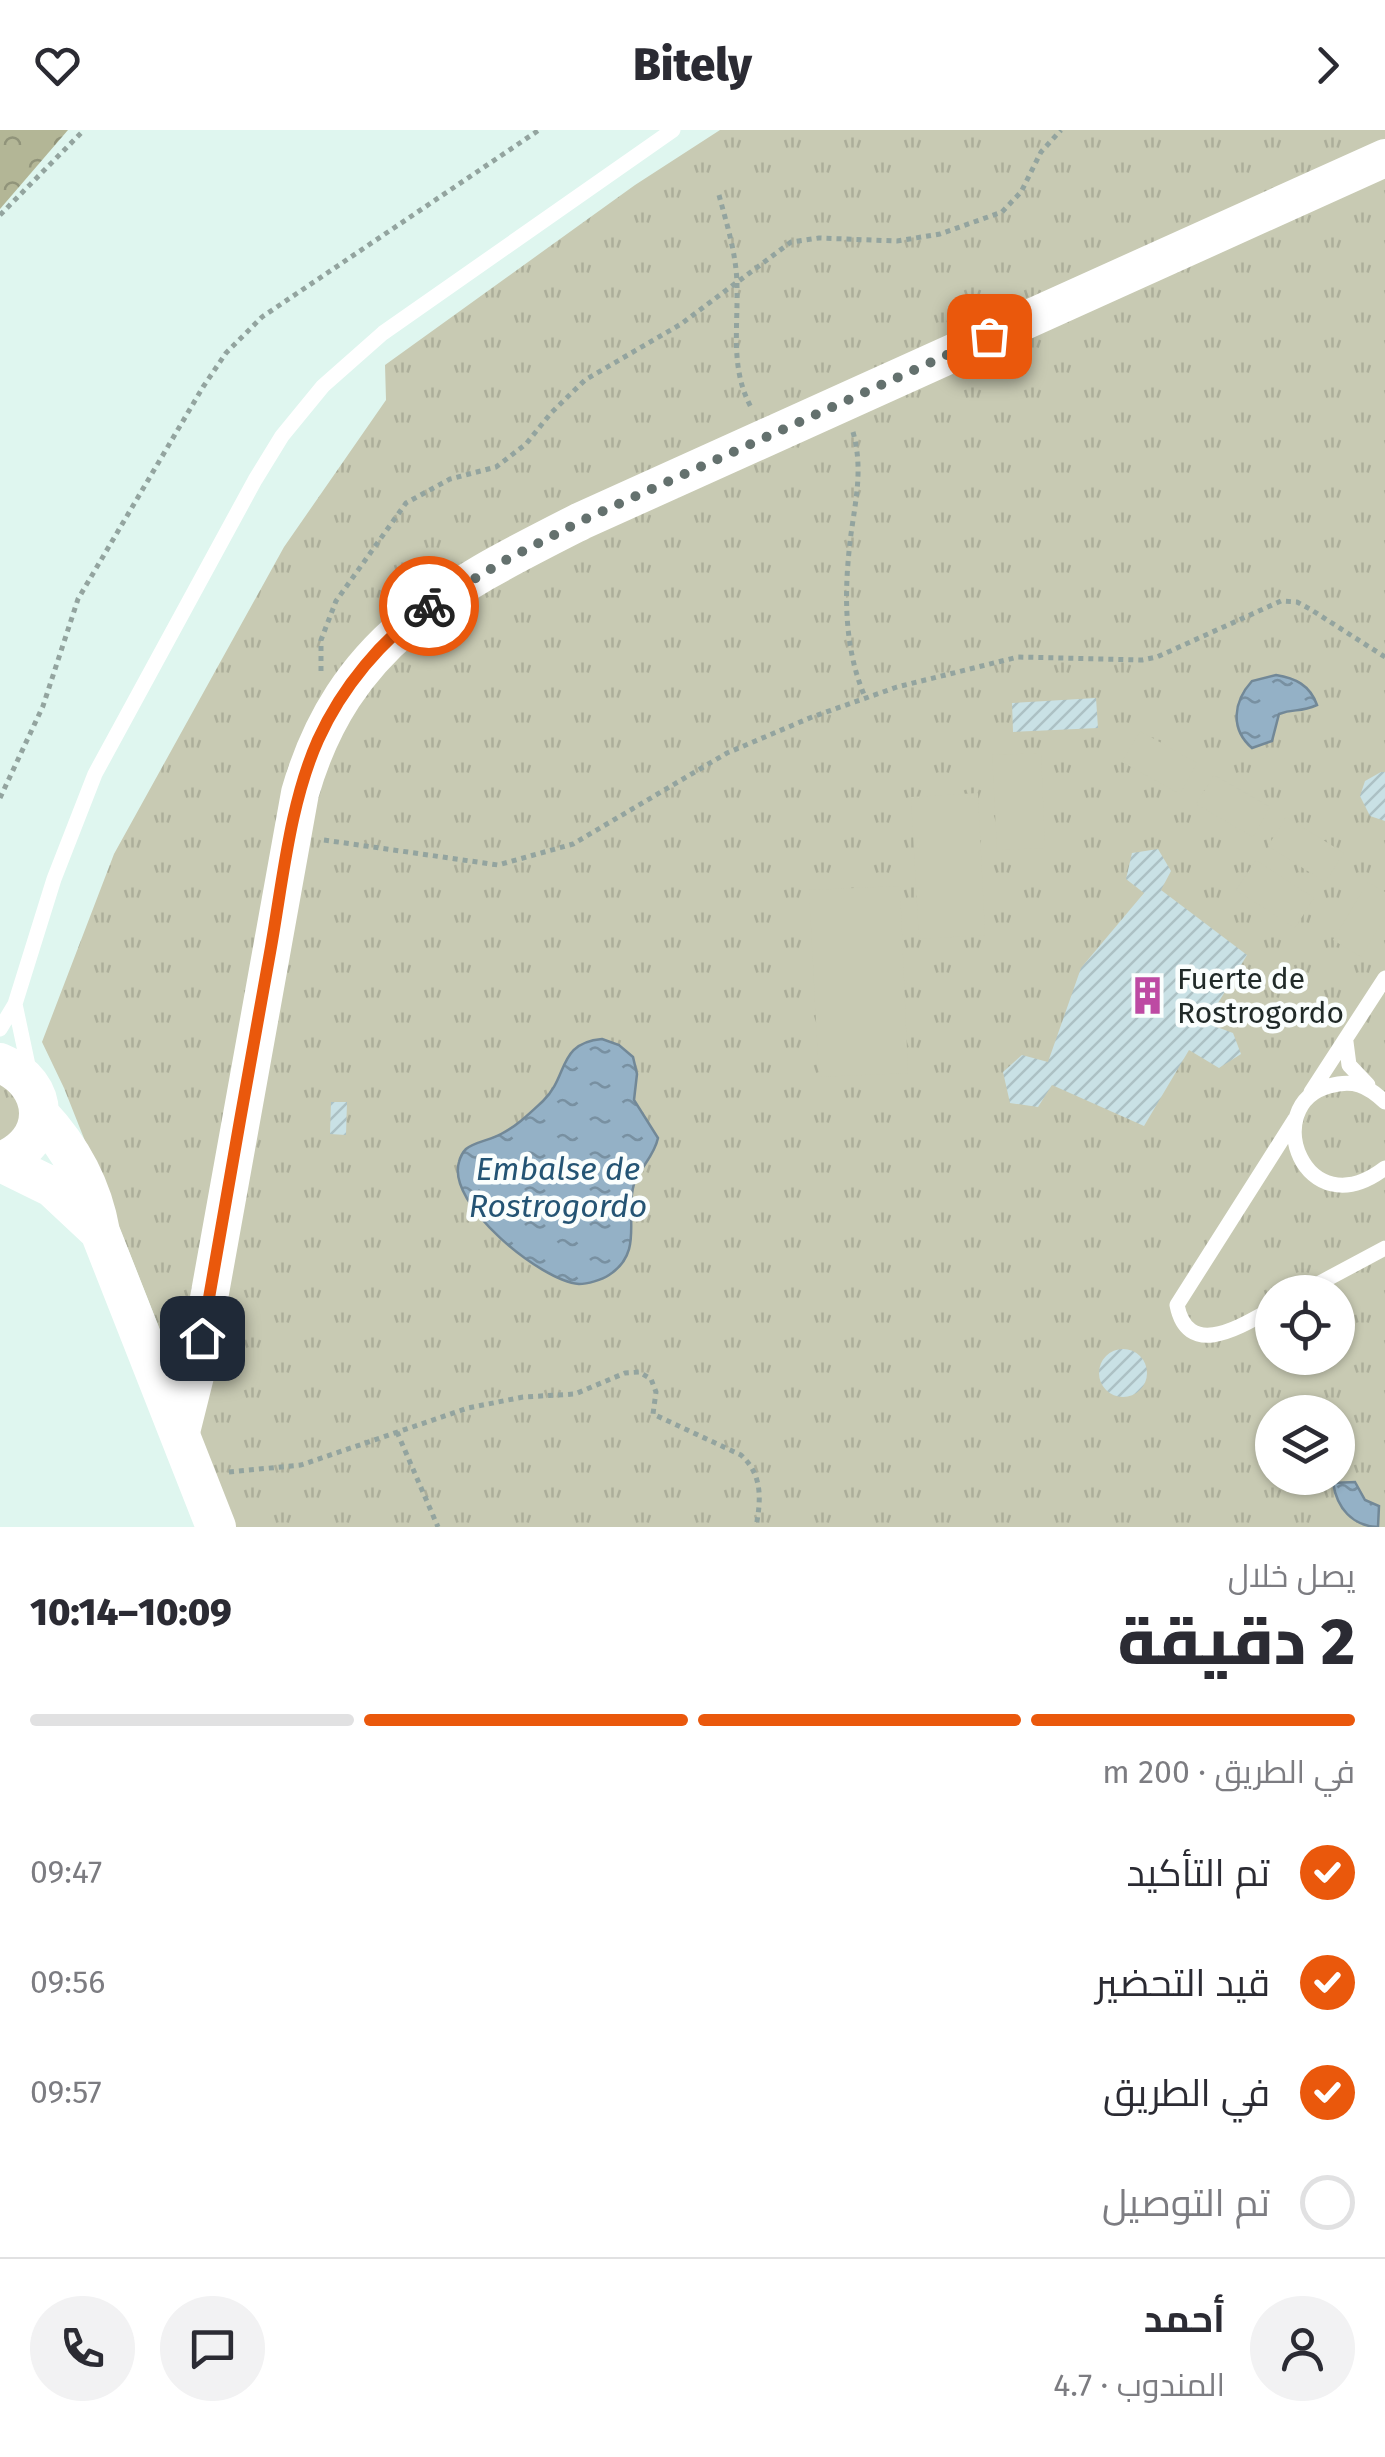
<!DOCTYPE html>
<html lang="ar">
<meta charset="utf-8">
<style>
:root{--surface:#fff;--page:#f2f2f3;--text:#2b2b33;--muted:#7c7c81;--line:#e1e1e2;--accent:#ea580c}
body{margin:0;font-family:"Fira Sans",Cairo,sans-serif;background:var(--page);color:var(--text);direction:rtl;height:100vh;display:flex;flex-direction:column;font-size:38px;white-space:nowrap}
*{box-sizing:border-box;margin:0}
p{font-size:32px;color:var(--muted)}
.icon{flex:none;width:55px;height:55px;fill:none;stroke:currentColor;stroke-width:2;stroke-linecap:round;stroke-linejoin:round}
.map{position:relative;height:1397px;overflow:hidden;direction:ltr}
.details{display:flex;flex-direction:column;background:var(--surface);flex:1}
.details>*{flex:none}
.fabs{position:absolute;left:1255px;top:1145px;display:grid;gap:20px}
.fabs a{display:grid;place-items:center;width:100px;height:100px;border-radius:50%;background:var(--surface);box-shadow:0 2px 8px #0004;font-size:50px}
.pin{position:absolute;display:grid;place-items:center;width:85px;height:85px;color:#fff;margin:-42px;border-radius:20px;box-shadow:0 5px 15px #0006}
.courier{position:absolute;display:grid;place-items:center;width:100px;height:100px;margin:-50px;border:8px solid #ea580c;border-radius:50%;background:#fff;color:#222;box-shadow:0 2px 12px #0007}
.head em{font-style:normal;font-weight:800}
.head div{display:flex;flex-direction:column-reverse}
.head{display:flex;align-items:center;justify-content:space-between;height:170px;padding:0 30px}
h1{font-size:65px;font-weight:800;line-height:75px}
.bar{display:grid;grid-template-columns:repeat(4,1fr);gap:15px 10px;align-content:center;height:120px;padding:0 30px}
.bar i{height:12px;border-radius:8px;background:var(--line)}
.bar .selected{background:var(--accent)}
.bar p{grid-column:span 4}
.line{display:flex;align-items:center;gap:25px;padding:0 30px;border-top:2px solid var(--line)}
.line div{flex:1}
.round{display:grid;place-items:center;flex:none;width:105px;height:105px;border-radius:52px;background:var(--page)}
ol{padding:0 30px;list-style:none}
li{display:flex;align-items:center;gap:30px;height:110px}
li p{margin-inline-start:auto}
li .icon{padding:10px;border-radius:50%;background:var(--accent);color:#fff;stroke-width:4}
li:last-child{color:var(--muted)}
li i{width:55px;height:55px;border:5px solid var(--line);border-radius:50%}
header{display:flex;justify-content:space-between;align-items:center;height:130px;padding:0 30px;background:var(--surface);font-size:45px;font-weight:800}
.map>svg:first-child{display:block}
.grass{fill:url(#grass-tufts);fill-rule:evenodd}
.forest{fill:url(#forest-crowns)}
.garden{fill:#c8cab3}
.water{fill:url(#water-ripples);stroke:#728897;stroke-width:2.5}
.building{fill:url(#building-hatch)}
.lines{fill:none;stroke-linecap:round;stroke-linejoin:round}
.path{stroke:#93a49f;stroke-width:5;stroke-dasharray:5 5;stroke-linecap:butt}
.service{stroke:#fff;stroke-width:15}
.tertiary{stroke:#fff;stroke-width:38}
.secondary{stroke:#fff;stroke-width:40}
.done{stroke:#64716e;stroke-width:10;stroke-dasharray:0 18}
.route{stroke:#ea580c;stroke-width:12}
.labels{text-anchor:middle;stroke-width:9;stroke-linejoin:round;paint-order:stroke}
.poi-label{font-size:30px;fill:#212a28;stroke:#fafefd;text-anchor:start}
.water-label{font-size:32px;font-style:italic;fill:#245474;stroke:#fafefd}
</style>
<header><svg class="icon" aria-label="forward" viewBox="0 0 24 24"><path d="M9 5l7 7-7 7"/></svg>Bitely<svg class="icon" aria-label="heart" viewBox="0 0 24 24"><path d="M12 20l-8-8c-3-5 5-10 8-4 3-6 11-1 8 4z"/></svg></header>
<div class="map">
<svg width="1385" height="1397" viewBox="0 0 1385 1397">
<defs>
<pattern id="grass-tufts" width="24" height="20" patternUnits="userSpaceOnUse" patternTransform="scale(2.5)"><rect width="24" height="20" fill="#c8cab3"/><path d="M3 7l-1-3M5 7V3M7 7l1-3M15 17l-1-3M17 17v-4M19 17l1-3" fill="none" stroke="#acae9a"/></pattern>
<pattern id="forest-crowns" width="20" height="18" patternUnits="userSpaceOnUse" patternTransform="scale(2.5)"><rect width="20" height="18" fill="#b3b696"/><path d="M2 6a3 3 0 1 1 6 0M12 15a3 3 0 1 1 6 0" fill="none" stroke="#91947a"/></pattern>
<pattern id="water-ripples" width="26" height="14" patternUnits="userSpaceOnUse" patternTransform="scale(2.5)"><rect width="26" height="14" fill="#94b1c6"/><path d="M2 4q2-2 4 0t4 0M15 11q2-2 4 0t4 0" fill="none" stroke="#7890a1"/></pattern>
<pattern id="building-hatch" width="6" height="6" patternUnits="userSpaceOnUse" patternTransform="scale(2.5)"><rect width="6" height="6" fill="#c9e1e5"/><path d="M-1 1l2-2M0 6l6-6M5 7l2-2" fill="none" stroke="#acc1c4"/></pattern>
</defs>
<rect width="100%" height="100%" fill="#dff6ef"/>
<!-- grass -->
<path class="grass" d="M 720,0 L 1385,0 L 1385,1397 L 234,1397 L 177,1270 L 168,1220 L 64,958 L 42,912 L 114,724 L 284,417 L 386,270 L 385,235 L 635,55 ZM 1272,1162 L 1338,1162 L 1338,1228 L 1272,1228 ZM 1272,1282 L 1338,1282 L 1338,1348 L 1272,1348 Z
M 0,953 L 17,965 L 23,993 L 0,1016 Z"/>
<!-- forest -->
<path class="forest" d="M 0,0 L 68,0 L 0,79 Z"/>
<!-- garden -->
<path class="garden" d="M 1140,601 L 1197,633 L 1180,664 L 1122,632 Z
M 1041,623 L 1045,718 L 997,720 L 992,625 Z
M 1214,645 L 1270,677 L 1253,707 L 1196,674 Z
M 978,663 L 985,805 L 919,809 L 911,667 Z
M 1286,687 L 1344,723 L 1325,752 L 1268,716 Z
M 1256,730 L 1314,768 L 1295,798 L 1236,760 Z
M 1368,752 L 1385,762 L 1385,787 L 1361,827 L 1333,810 Z
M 900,756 L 908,943 L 819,947 L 809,760 Z"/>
<!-- water -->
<path class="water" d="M 1276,545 C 1295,548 1310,555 1317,575 C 1299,583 1295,578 1279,584 L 1272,611 L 1252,618 C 1230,599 1233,572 1252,551 Z
M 602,909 L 619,915 L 633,927 L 637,944 L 634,970 L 658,1008 C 654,1027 640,1037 634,1054 C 624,1086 645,1122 609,1145 C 602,1150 587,1154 579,1154 C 541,1151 446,1074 459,1032 C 460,1028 463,1022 466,1019 C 474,1012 491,1010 501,1004 C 517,996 530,983 543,971 C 569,946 557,913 602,909 Z
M 1355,1352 L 1365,1370 L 1379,1376 L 1378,1397 C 1352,1396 1337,1378 1333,1353 Z"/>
<!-- building -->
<path class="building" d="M 1096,568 L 1098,598 L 1013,602 L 1012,573 Z
M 1381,642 L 1385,642 L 1385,691 L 1370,686 L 1360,666 L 1365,651 Z
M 1158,719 L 1171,741 L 1161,760 L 1247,825 L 1206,893 L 1233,903 L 1241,924 L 1219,938 L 1189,920 L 1144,996 L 1052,955 L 1038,977 L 1010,973 L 1003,942 L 1022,925 L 1048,932 L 1081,838 L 1144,763 L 1126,749 L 1132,723 Z
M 331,972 L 347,972 L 346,1005 L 330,1004 Z
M1099 1243a24 24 0 1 1 48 0a24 24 0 1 1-48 0Z"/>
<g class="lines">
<!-- path -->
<path class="path" d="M 719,65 C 727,95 737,126 737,157 C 738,200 730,240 752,279
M 0,85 L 84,0
M 853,302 C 863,338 856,368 851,404 C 844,459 843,516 865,567
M 321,541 L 321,510 L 336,471 L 406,373 L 450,349 L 496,337 L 526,314 L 551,283 L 585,250 L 681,194 L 791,112 L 819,108 L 897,111 L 940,104 L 1002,82 L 1021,62 L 1041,22 L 1061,0
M 0,668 L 43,576 L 78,469 L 203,257 L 226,223 L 262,187 L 539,0
M 324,710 L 498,735 L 573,714 L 727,623 L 812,587 L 897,557 L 1018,527 L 1142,530 L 1157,527 L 1281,471 L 1297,472 L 1310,479 L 1385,527
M 397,1302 L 438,1397
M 229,1342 L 301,1335 L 468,1278 L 523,1267 L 575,1264 L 625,1243 L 639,1242 L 651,1249 L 656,1262 L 653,1284 L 741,1325 C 763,1345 761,1370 756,1397"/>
<!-- service -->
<path class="service" d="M 15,874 L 29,940
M 0,899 L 15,874 L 54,749 L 95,644 L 255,350 L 282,306 L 323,256 L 383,203 L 673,0
M 1346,912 L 1349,935 L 1368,955
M 1311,962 L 1385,848
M 1385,972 C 1367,955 1353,949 1329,956 C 1259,975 1304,1100 1385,1038
M 1303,1162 L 1385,1118
M 1272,1179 C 1243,1195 1188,1231 1177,1175 L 1295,989"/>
<!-- tertiary -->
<path class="tertiary" d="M 180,1306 L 195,1246 L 300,663 C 344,509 449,458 581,391 L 1385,28"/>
<!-- secondary -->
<path class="secondary" d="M 0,933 C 51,953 53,1013 0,1032
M 39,984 C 71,1018 92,1056 100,1102 L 216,1397
M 1,1032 L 52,1057 L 99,1101"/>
</g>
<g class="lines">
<!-- done -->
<path class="done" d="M 429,476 L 506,430 L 581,391 L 989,206"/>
<!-- route -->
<path class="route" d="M 202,1208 C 225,1078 247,947 271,817 C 283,749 290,673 318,610 C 342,557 382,509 429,476"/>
</g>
<!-- icons -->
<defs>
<symbol id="building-bare" viewBox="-9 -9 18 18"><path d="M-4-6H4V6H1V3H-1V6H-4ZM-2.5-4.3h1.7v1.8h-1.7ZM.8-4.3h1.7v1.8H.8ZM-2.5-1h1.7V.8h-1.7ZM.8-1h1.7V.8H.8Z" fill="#bd4aa3" stroke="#fafefd" stroke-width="2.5" paint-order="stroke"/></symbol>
</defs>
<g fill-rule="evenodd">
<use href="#building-bare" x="1120" y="838" width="55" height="55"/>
</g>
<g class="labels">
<!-- poi labels -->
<g class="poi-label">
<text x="1177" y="859">Fuerte de<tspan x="1177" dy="34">Rostrogordo</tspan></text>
</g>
<!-- water labels -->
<g class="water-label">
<text x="558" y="1050">Embalse de<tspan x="558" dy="37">Rostrogordo</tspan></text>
</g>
</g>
</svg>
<div class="fabs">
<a><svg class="icon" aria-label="locate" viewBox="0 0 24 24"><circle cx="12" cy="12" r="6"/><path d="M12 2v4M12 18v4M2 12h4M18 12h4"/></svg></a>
<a><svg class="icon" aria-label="layers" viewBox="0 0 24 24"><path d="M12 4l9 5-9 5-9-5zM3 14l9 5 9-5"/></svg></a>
</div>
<div class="pin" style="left:989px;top:206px;background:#ea580c"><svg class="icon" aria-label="bag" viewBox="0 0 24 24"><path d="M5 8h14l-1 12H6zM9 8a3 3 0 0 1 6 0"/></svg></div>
<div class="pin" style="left:202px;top:1208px;background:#1f2937"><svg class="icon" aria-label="home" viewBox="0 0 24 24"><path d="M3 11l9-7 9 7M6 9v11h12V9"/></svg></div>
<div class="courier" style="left:429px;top:476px"><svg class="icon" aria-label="bike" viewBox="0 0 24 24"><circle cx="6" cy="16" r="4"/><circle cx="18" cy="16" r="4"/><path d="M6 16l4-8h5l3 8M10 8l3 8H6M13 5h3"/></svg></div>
</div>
<section class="details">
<div class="head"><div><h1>2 دقيقة</h1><p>يصل خلال</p></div><em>10:09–10:14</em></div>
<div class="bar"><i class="selected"></i><i class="selected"></i><i class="selected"></i><i></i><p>في الطريق · 200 m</p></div>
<ol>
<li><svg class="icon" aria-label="check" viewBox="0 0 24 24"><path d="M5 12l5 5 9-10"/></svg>تم التأكيد<p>09:47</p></li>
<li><svg class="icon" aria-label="check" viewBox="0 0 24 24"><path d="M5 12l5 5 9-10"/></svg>قيد التحضير<p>09:56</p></li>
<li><svg class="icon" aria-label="check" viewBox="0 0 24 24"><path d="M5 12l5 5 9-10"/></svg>في الطريق<p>09:57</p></li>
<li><i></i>تم التوصيل</li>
</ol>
<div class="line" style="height:180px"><a class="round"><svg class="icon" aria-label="person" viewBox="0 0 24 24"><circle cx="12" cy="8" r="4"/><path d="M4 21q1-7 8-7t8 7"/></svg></a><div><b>أحمد</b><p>المندوب · 4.7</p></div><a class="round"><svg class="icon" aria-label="chat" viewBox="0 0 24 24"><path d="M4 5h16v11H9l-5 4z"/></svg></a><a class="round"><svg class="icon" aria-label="phone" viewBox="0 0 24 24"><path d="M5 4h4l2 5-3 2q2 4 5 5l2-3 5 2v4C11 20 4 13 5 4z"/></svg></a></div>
</section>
